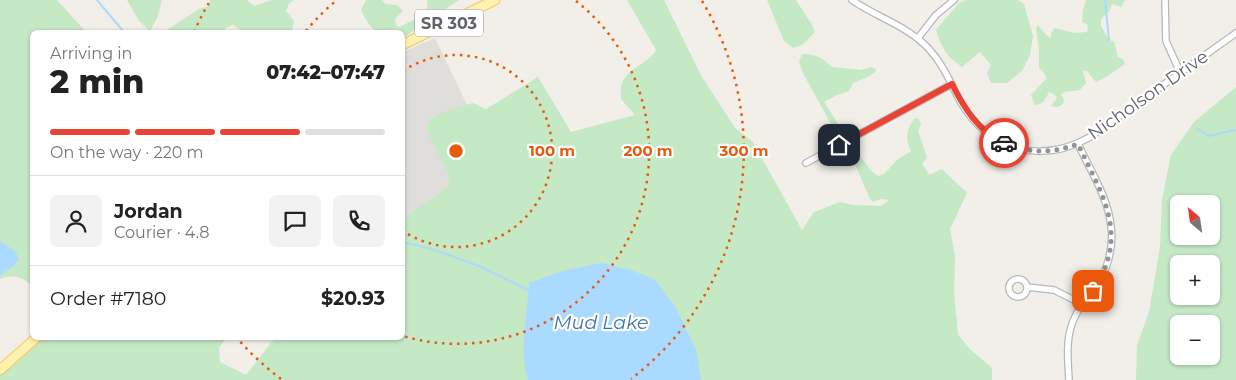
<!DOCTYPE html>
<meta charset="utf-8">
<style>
:root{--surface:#fff;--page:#f2f2f2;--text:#222;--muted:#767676;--line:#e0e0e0;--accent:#ea4335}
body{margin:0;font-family:Montserrat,sans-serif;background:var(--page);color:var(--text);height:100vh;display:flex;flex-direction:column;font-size:19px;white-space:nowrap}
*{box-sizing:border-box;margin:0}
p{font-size:16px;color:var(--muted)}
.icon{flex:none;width:28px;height:28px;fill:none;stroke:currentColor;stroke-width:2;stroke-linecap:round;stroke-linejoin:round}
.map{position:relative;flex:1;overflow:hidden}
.drawer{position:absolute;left:30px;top:30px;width:375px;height:310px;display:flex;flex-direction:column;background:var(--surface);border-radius:8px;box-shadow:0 1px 4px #0004}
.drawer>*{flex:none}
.needle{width:32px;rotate:331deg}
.controls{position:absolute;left:1170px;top:195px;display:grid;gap:10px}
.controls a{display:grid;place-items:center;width:50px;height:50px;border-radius:8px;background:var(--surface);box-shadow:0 1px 4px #0004;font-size:25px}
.pin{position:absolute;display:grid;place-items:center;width:42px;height:42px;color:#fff;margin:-21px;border-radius:10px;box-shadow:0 2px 8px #0006}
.courier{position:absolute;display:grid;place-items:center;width:50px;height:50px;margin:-25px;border:4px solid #ea4335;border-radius:50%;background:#fff;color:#222;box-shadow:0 1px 6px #0007}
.headline em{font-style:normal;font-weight:800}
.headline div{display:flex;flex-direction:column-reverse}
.headline{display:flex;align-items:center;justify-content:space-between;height:85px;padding:0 20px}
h1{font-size:32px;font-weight:800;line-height:38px}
.bar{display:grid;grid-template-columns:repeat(4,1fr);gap:8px 5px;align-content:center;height:60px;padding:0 20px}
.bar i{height:6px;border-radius:4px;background:var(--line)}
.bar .active{background:var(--accent)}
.bar p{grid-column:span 4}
.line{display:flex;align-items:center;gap:12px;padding:0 20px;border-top:1px solid var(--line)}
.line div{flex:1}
.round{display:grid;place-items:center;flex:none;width:52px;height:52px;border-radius:8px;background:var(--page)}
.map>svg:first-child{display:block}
.industrial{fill:#e0deda}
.green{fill:#c5e8c5;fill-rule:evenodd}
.water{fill:#aadaff}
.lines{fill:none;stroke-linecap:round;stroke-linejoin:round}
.stream{stroke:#aadaff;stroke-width:2}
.street-casing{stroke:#b5b8bc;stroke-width:8}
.primary-casing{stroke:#f2c960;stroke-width:11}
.street{stroke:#fff;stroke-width:5.5}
.primary{stroke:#fff2af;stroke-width:9}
.done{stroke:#929495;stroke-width:5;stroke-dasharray:0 9}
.route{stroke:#ea4335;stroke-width:6}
.ring{fill:none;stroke:#e8590c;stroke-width:2.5;stroke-dasharray:2.5 5}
.labels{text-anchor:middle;stroke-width:4.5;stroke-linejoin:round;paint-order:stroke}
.shield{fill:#fff;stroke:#8f9295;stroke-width:1}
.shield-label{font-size:16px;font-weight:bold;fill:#5f6368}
.street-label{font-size:18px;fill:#5f6368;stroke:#fff}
.water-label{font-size:19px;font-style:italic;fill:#4174aa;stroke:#fff}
.centre{fill:#e8590c;stroke:#fff;stroke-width:2.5}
.ring-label{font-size:15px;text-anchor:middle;font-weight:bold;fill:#e8590c;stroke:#fff;stroke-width:4.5;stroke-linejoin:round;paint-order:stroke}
</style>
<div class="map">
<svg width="1236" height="380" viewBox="0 0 1236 380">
<rect width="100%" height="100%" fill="#f1efe8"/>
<!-- industrial -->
<path class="industrial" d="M 435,38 L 467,105 L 450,109 L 447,171 L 450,185 L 403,218 L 403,52 Z"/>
<!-- green -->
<path class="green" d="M 0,0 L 57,0 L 86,32 L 32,32 L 32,286 C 23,277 13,274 0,279 Z
M 127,0 L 162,0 L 157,18 L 150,31 L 139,21 Z
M 210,0 L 247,0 L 254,6 L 272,0 L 294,0 L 289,4 L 286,11 L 294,21 L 292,31 L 244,32 L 233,25 L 225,28 L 225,32 L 166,32 L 167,30 L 199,9 L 208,6 Z
M 366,0 L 382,0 L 386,4 L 397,5 L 403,11 L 395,19 L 396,25 L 399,27 C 410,22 431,14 427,0 L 459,0 L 403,38 L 402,32 L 376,32 C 369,25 365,19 361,10 Z
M 627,0 L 664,0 L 702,77 L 735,128 L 753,142 L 802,230 L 814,212 L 840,202 L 853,205 L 881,206 L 889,200 L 881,199 L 873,202 L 870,199 L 848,148 L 850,145 C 858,148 865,168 878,176 L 884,174 L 897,160 L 911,151 C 905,138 906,130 915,118 L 919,119 L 921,124 L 918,131 L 927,158 L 922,163 L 929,175 L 942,169 L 967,193 L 950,229 L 955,256 L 954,291 L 958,335 L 971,350 L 992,368 L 992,380 L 0,380 L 0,375 L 19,360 L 42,338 L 226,338 L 219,348 L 220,362 L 246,375 L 275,338 L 402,338 L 403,218 L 450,185 L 447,171 L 426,129 L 430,119 L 450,109 L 473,103 L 486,109 L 538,77 L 571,132 L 635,115 L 621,99 C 621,94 620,87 622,83 C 629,67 648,64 656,50 Z
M 767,0 L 796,0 L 812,25 L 815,32 L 802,45 L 793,48 L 784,41 Z
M 967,0 L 1018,0 L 1024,4 L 1033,36 L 1030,55 L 1022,71 L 1007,83 L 991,83 L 987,73 L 991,65 L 980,52 L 962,67 C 947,57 941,47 936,30 L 959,3 Z
M 1086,0 L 1125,0 L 1121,7 L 1112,4 L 1110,10 L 1101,19 L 1101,26 L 1109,40 L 1114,42 L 1118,57 L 1123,59 L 1125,64 L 1106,77 L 1096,82 L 1087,71 L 1083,71 L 1086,83 L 1080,90 L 1064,92 L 1061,94 L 1064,100 L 1063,104 L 1058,107 L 1051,106 L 1057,98 L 1054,94 L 1049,92 C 1045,100 1044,104 1035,105 L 1031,95 L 1046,79 L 1045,74 L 1039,68 L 1039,50 L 1036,28 L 1038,25 L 1046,35 L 1051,38 L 1051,34 L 1054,28 L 1075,33 L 1087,32 L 1088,25 L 1082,22 L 1083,10 Z
M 802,54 C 814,53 825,59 832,67 L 861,70 L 872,67 L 877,70 L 870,76 L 853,83 L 849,91 L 837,95 L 824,102 L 842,130 L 842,133 L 838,137 L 803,73 L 799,61 Z
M 1236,87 L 1236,380 L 1136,380 L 1137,345 L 1149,312 L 1160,247 L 1162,200 L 1171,155 L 1194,122 ZM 1179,204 L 1211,204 L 1211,236 L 1179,236 ZM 1179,264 L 1211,264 L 1211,296 L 1179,296 ZM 1179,324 L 1211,324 L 1211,356 L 1179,356 Z"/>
<!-- water -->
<path class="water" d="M 0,241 L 15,251 L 19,259 L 13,266 L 0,276 Z
M 601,263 L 631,270 L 654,279 L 676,308 L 696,350 L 701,380 L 528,380 C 518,349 528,315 529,283 L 563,271 Z"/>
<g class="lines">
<!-- stream -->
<path class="stream" d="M 97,0 L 124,32
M 1105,0 L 1109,40
M 1197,129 L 1209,136 L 1234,130 L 1236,131
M 402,242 L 432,249 L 479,266 L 528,290"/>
<defs>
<path id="street" d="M 852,0 C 876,17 908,26 929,49 C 943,64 950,82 960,101 C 989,151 1040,165 1090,137 L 1236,33
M 1165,0 L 1166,41 L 1180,72
M 918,38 L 936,15 L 954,0
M 806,163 L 952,84
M1009 288a9 9 0 1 1 18 0a9 9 0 1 1-18 0Z
M 1027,287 L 1054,290 L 1082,304
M 1069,380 C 1068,362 1066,344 1071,327 C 1075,313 1084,302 1093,291 C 1107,273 1114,248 1111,226 C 1108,197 1090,170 1078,144"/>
<path id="primary" d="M 402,45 L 495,0
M 0,370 L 36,338"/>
</defs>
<!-- street casing -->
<use href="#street" class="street-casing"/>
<!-- primary casing -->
<use href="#primary" class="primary-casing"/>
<!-- street -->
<use href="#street" class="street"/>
<!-- primary -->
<use href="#primary" class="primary"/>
</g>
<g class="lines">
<!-- done -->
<path class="done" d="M 1004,143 C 1029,154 1053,153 1078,144 C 1103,197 1130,234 1093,291"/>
<!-- route -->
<path class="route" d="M 839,145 L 952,84 C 964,108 979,132 1004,143"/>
</g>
<!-- distance rings -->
<g class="ring">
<path d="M403 71A96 96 0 1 1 403 231"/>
<path d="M306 31A192 192 0 0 1 336 1M576 1A192 192 0 0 1 403 336"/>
<path d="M281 379A288 288 0 0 1 237 338M194 32A288 288 0 0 1 210 1M702 1A288 288 0 0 1 631 379"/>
</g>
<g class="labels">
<!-- shield labels -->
<rect class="shield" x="415" y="9.5" width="68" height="27" rx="4"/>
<g class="shield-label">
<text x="449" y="29">SR 303</text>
</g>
<!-- street labels -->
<g class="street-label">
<text transform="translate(1148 95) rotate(-35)" y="6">Nicholson Drive</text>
</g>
<!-- water labels -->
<g class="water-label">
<text x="601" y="329">Mud Lake</text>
</g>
</g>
<circle cx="456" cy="151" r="8" class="centre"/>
<g class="ring-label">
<text x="552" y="156">100 m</text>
<text x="648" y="156">200 m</text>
<text x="744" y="156">300 m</text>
</g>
</svg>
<div class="controls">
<a><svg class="needle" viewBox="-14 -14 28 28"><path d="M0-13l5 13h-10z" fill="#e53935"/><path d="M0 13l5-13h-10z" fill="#767676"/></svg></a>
<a>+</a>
<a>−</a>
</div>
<div class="pin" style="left:1093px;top:291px;background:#ea580c"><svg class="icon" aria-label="bag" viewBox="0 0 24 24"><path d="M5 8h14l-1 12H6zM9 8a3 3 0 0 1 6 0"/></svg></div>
<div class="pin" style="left:839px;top:145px;background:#1f2937"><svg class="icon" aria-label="home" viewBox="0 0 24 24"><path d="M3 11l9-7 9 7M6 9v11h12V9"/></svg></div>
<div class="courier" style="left:1004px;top:143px"><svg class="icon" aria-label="car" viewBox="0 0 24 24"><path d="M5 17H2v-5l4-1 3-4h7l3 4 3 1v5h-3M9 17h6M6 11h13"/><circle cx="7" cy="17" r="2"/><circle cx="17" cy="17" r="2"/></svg></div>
<section class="drawer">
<div class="headline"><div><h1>2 min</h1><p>Arriving in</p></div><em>07:42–07:47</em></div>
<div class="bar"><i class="active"></i><i class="active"></i><i class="active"></i><i></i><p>On the way · 220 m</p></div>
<div class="line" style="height:90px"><a class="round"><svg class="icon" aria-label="person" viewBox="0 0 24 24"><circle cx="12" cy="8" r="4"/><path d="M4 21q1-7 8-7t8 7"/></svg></a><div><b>Jordan</b><p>Courier · 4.8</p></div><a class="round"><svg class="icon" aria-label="chat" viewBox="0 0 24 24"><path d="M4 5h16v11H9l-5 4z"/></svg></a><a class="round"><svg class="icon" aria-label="phone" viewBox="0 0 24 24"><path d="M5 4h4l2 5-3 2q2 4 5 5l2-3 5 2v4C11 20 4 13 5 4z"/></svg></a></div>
<div class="line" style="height:65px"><div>Order #7180</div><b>$20.93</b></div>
</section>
</div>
